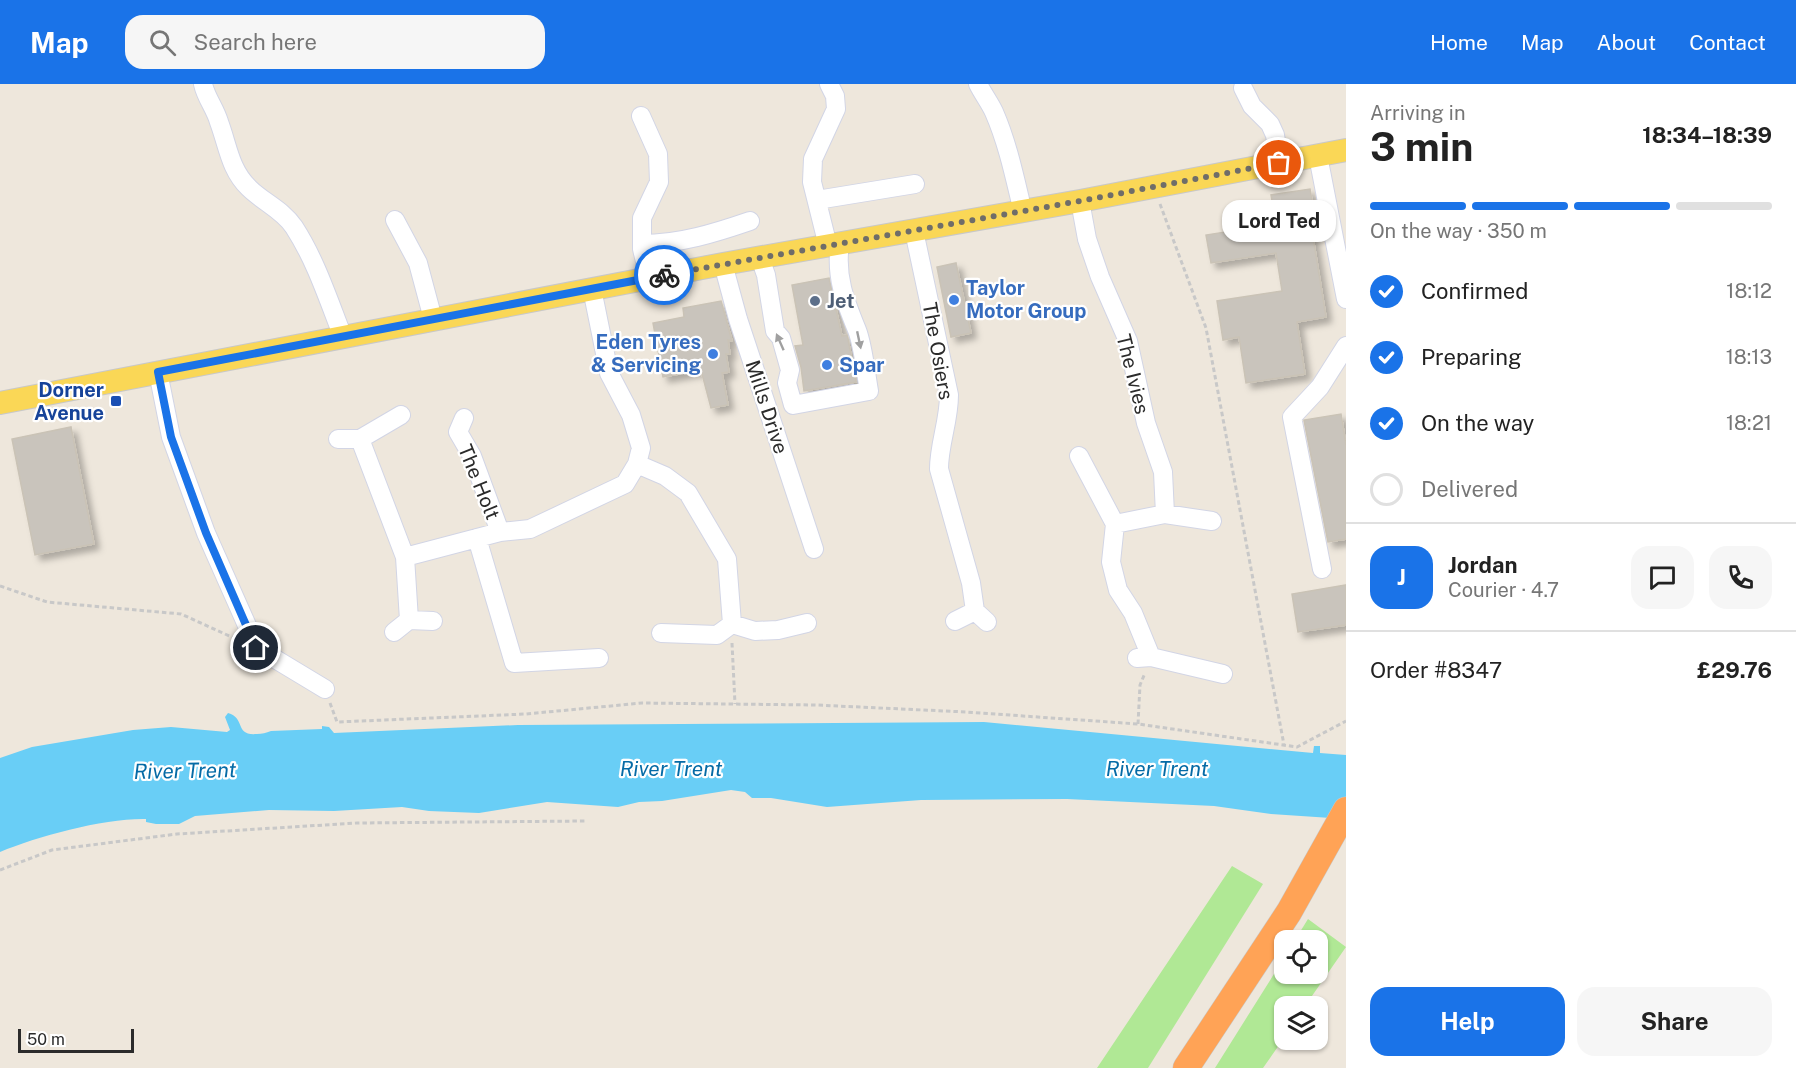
<!DOCTYPE html>
<meta charset="utf-8">
<style>
:root{--surface:#fff;--page:#f6f6f6;--text:#222;--muted:#767676;--line:#e0e0e0;--accent:#1a73e8}
body{margin:0;font-family:"Public Sans",sans-serif;background:var(--page);color:var(--text);height:100vh;display:flex;flex-direction:column;font-size:22px;white-space:nowrap}
*{box-sizing:border-box;margin:0}
p{font-size:20px;color:var(--muted)}
.icon{flex:none;width:33px;height:33px;fill:none;stroke:currentColor;stroke-width:2;stroke-linecap:round;stroke-linejoin:round}
.map{position:relative;flex:1;overflow:hidden}
.panel{display:flex;flex-direction:column;background:var(--surface);width:450px}
.panel>*{flex:none}
.controls{position:absolute;left:1274px;top:846px;display:grid;gap:12px}
.controls a{display:grid;place-items:center;width:54px;height:54px;border-radius:12px;background:var(--surface);box-shadow:0 2px 4px #0004;font-size:30px}
.scale{position:absolute;left:18px;bottom:15px;width:116px;box-sizing:border-box;padding-left:6px;border:3px solid #2b2b2b;border-top:0;font-size:16px;line-height:21px;white-space:nowrap;color:#2b2b2b;-webkit-text-stroke:4px #fff;paint-order:stroke}
.pin{position:absolute;display:grid;place-items:center;width:51px;height:51px;color:#fff;margin:-26px;border:3px solid #fff;border-radius:50%;box-shadow:0 2px 6px #0007}
.courier{position:absolute;display:grid;place-items:center;width:60px;height:60px;margin:-30px;border:4px solid #1a73e8;border-radius:50%;background:#fff;color:#222;box-shadow:0 2px 8px #0007}
.bubble{position:absolute;height:42px;border-radius:18px;background:var(--surface);box-shadow:0 2px 4px #0004;font-size:20px;font-weight:700;line-height:42px;text-align:center}
.headline em{font-style:normal;font-weight:700}
.headline div{display:flex;flex-direction:column-reverse}
.headline{display:flex;align-items:center;justify-content:space-between;height:102px;padding:0 24px}
h1{font-size:39px;font-weight:700;line-height:45px}
.bar{display:grid;grid-template-columns:repeat(4,1fr);gap:9px 6px;align-content:center;height:72px;padding:0 24px}
.bar i{height:8px;border-radius:4px;background:var(--line)}
.bar .current{background:var(--accent)}
.bar p{grid-column:span 4}
.line{display:flex;align-items:center;gap:15px;padding:0 24px;border-top:2px solid var(--line)}
.line div{flex:1}
.round{display:grid;place-items:center;flex:none;width:63px;height:63px;border-radius:18px;background:var(--page)}
ol{padding:0 24px;list-style:none}
li{display:flex;align-items:center;gap:18px;height:66px}
li p{margin-inline-start:auto}
li .icon{padding:6px;border-radius:50%;background:var(--accent);color:#fff;stroke-width:4}
li:last-child{color:var(--muted)}
li i{width:33px;height:33px;border:3px solid var(--line);border-radius:50%}
.button{display:flex;gap:12px;margin-top:auto;padding:12px 24px}
.button a{flex:1;height:69px;border-radius:18px;background:var(--accent);color:#fff;font-size:24px;font-weight:700;line-height:69px;text-align:center}
.button a+a{background:var(--page);color:var(--text)}
header{display:flex;align-items:center;gap:36px;box-sizing:border-box;height:84px;padding:0 30px;background:var(--accent);color:#fff}
header strong{font-size:28px}
nav{display:flex;gap:33px;margin-inline-start:auto;font-size:21px}
.search{width:420px;height:54px;background:var(--page);display:flex;align-items:center;gap:15px;box-sizing:border-box;padding:0 21px;border-radius:18px;color:var(--muted);font-size:22px}
main{display:flex;flex:1;min-height:0}
.map>svg:first-child{display:block}
.green{fill:#b0e895}
.water{fill:#69cef6}
.building{fill:#c9c4bc;stroke:#cac3b6;stroke-width:1.5;filter:url(#shadow)}
.lines{fill:none;stroke-linecap:round;stroke-linejoin:round}
.minor-casing{stroke:#d2d5e5;stroke-width:20}
.major-casing{stroke:#c8c8c8;stroke-width:24}
.highway-casing{stroke:#c8c8c8;stroke-width:27}
.path{stroke:#c8c8c8;stroke-width:3;stroke-dasharray:4.5 3;stroke-linecap:butt}
.minor{stroke:#fff;stroke-width:18}
.major{stroke:#fad756;stroke-width:22}
.highway{stroke:#ffa356;stroke-width:26}
.oneway{fill:#a0a0a0}
.done{stroke:#6f6d69;stroke-width:6;stroke-dasharray:0 10.8}
.route{stroke:#1a73e8;stroke-width:8}
.shop-dot{fill:#3f7fe0;stroke:#fff;stroke-width:2}
.service-dot{fill:#5c6f8a;stroke:#fff;stroke-width:2}
.transit-dot{fill:#1a4fb4;stroke:#fff;stroke-width:2}
.labels{text-anchor:middle;stroke-width:4.5;stroke-linejoin:round;paint-order:stroke}
.shop-label{font-size:20px;font-weight:bold;fill:#366cbe;stroke:#fff;text-anchor:start}
.service-label{font-size:20px;font-weight:bold;fill:#4e5e75;stroke:#fff;text-anchor:start}
.street-label{font-size:20px;fill:#2b2b2b;stroke:#fff}
.transit-label{font-size:20px;font-weight:bold;fill:#164399;stroke:#fff;text-anchor:end}
.water-label{font-size:21px;font-style:italic;fill:#056ba6;stroke:#fff}
</style>
<header>
<strong>Map</strong>
<div class="search"><svg class="icon" aria-label="search" viewBox="0 0 24 24"><circle cx="10" cy="10" r="6"/><path d="M15 15l6 6"/></svg>Search here</div>
<nav><a>Home</a><a>Map</a><a>About</a><a>Contact</a></nav>
</header>
<main>
<div class="map">
<svg width="1346" height="984" viewBox="0 0 1346 984">
<defs>
<filter id="shadow"><feDropShadow dx="5.5" dy="5.5" stdDeviation="3" flood-color="#0004"/></filter>
</defs>
<rect width="100%" height="100%" fill="#eee7dc"/>
<!-- green -->
<path class="green" d="M 1232,782 L 1263,800 L 1148,984 L 1097,984 Z
M 1308,835 L 1346,863 L 1305,922 L 1284,922 L 1284,954 L 1263,984 L 1215,984 L 1284,874 L 1284,890 L 1317,890 L 1317,856 L 1295,856 Z"/>
<!-- water -->
<path class="water" d="M 228,629 C 246,634 234,652 257,650 C 262,650 266,649 271,647 L 322,645 L 322,642 L 329,643 L 334,649 L 518,641 L 984,638 L 1313,669 L 1314,662 L 1320,662 L 1320,669 L 1346,671 L 1346,735 L 1271,730 L 1214,722 L 1067,715 L 921,716 L 827,723 L 771,714 L 752,714 L 745,708 L 731,706 L 662,717 L 639,718 L 618,723 L 547,718 L 479,729 L 429,727 L 402,723 L 334,727 L 269,726 L 195,732 L 179,740 L 156,740 L 146,738 L 146,735 C 105,734 38,752 0,768 L 0,674 L 32,663 L 133,646 L 171,643 L 227,648 L 230,646 L 225,633 Z"/>
<!-- building -->
<path class="building" d="M 1310,105 L 1317,147 L 1312,147 L 1326,233 L 1297,238 L 1305,290 L 1246,299 L 1239,253 L 1223,256 L 1217,217 L 1282,207 L 1276,169 L 1211,179 L 1206,151 L 1276,140 L 1271,111 Z
M 956,179 L 971,249 L 951,253 L 937,183 Z
M 829,194 L 842,252 L 847,251 L 848,255 L 856,298 L 804,307 L 801,283 L 795,262 L 803,261 L 792,201 Z
M 721,217 L 732,257 L 728,256 L 730,270 L 726,270 L 729,288 L 722,289 L 728,321 L 711,324 L 701,286 L 663,293 L 653,239 L 684,233 L 683,224 Z
M 1341,330 L 1346,361 L 1346,455 L 1328,458 L 1304,336 Z
M 71,343 L 94,460 L 35,471 L 12,355 Z
M 1346,501 L 1346,541 L 1298,548 L 1292,510 Z"/>
<g class="lines">
<defs>
<path id="minor" d="M 203,0 C 206,14 215,24 219,38 C 228,62 230,86 249,104 C 263,118 283,126 294,143 C 316,177 328,215 343,253
M 978,0 C 983,10 990,19 994,28 C 1008,60 1015,95 1023,128
M 1243,4 L 1252,22 L 1270,40 L 1275,51 L 1279,79
M 641,32 L 658,70 L 659,98 L 642,134 L 642,165 L 649,194
M 1318,72 L 1346,215
M 817,116 L 915,100
M 1080,117 L 1087,155 L 1100,193 L 1128,257 L 1146,339 L 1163,388 L 1165,430
M 395,136 L 418,179 L 433,235
M 914,147 L 949,311 C 949,337 939,360 939,385 L 971,499 L 975,527 L 987,538
M 642,160 C 680,160 715,149 750,137
M 828,162 L 812,98 L 813,75 L 836,25 L 835,12 L 829,0
M 760,174 L 766,191 L 775,247 L 781,254 L 790,286 L 787,299 L 793,321 L 869,307 C 866,290 863,261 857,246 C 845,217 835,192 840,160
M 723,180 L 738,235 L 814,465
M 158,288 L 171,353 L 206,449 L 257,564 L 325,605
M 464,334 L 458,348 L 472,372 L 500,448
M 338,355 L 360,355 L 405,473 L 409,536 L 394,548
M 360,355 L 401,331
M 1079,372 L 1115,440
M 637,380 L 665,392 L 688,409 L 727,475 L 732,540 L 755,547 L 778,546 L 807,539
M 477,454 L 514,579 L 599,574
M 405,473 L 500,448 L 530,445 L 625,400 L 637,380 L 641,364 L 631,331 L 609,289 L 592,205
M 1322,485 L 1292,333 L 1320,303 L 1346,262
M 409,536 L 433,537
M 955,537 L 975,527
M 661,549 L 717,551 L 732,540
M 1151,573 L 1223,590
M 1137,574 L 1151,573 L 1133,529 L 1118,506 L 1111,478 L 1115,440 L 1165,430 L 1212,437"/>
<path id="major" d="M 0,319 L 723,180 L 1080,117 L 1346,66"/>
<path id="highway" d="M 1186,984 L 1289,828 L 1346,726"/>
</defs>
<!-- minor casing -->
<use href="#minor" class="minor-casing"/>
<!-- major casing -->
<use href="#major" class="major-casing"/>
<!-- highway casing -->
<use href="#highway" class="highway-casing"/>
<!-- path -->
<path class="path" d="M 1160,120 L 1206,244 L 1284,661
M 0,502 L 47,518 L 181,530 L 236,555
M 732,559 L 735,620
M 330,619 L 337,638 L 526,630 L 642,619 L 816,621 L 966,628 L 1138,640 L 1297,663 L 1346,637
M 1138,640 L 1140,601 L 1145,589
M 0,786 L 52,766 L 177,750 L 357,739 L 585,737"/>
<!-- minor -->
<use href="#minor" class="minor"/>
<!-- major -->
<use href="#major" class="major"/>
<!-- highway -->
<use href="#highway" class="highway"/>
</g>
<!-- one-way arrows -->
<defs><path id="oneway-solid" d="M-6-.8H1V-3.2L6.5 0L1 3.2V.8H-6Z" transform="scale(1.5)"/></defs>
<g class="oneway">
<use href="#oneway-solid" transform="translate(859 256) rotate(78)"/>
<use href="#oneway-solid" transform="translate(780 258) rotate(-114)"/>
</g>
<g class="lines">
<!-- done -->
<path class="done" d="M 664,191 L 1080,117 L 1279,79"/>
<!-- route -->
<path class="route" d="M 256,564 L 206,449 L 171,353 L 158,288 L 664,191"/>
</g>
<!-- markers -->
<g class="shop-dot">
<circle cx="954" cy="216" r="6"/>
<circle cx="713" cy="270" r="6"/>
<circle cx="827" cy="281" r="6"/>
</g>
<circle class="service-dot" cx="815" cy="217" r="6"/>
<rect class="transit-dot" x="110" y="311" width="12" height="12" rx="3"/>
<g class="labels">
<!-- shop labels -->
<g class="shop-label">
<text x="966" y="211">Taylor<tspan x="966" dy="23">Motor Group</tspan></text>
<text x="701" y="265" text-anchor="end">Eden Tyres<tspan x="701" dy="23">&amp; Servicing</tspan></text>
<text x="839" y="288">Spar</text>
</g>
<!-- service labels -->
<g class="service-label">
<text x="827" y="224">Jet</text>
</g>
<!-- street labels -->
<g class="street-label">
<text transform="translate(938 267) rotate(80)" y="7">The Osiers</text>
<text transform="translate(1133 290) rotate(76)" y="7">The Ivies</text>
<text transform="translate(767 323) rotate(72)" y="7">Mills Drive</text>
<text transform="translate(479 398) rotate(68)" y="7">The Holt</text>
</g>
<!-- transit labels -->
<g class="transit-label">
<text x="104" y="313">Dorner<tspan x="104" dy="23">Avenue</tspan></text>
</g>
<!-- water labels -->
<g class="water-label">
<text x="671" y="692">River Trent</text>
<text x="1157" y="692">River Trent</text>
<text transform="translate(185 687) rotate(-1)" y="7">River Trent</text>
</g>
</g>
</svg>
<div class="controls">
<a><svg class="icon" aria-label="locate" viewBox="0 0 24 24"><circle cx="12" cy="12" r="6"/><path d="M12 2v4M12 18v4M2 12h4M18 12h4"/></svg></a>
<a><svg class="icon" aria-label="layers" viewBox="0 0 24 24"><path d="M12 4l9 5-9 5-9-5zM3 14l9 5 9-5"/></svg></a>
</div>
<div class="scale">50 m</div>
<div class="pin" style="left:1279px;top:79px;background:#ea580c"><svg class="icon" aria-label="bag" viewBox="0 0 24 24"><path d="M5 8h14l-1 12H6zM9 8a3 3 0 0 1 6 0"/></svg></div>
<div class="pin" style="left:256px;top:564px;background:#1f2937"><svg class="icon" aria-label="home" viewBox="0 0 24 24"><path d="M3 11l9-7 9 7M6 9v11h12V9"/></svg></div>
<div class="courier" style="left:664px;top:191px"><svg class="icon" aria-label="bike" viewBox="0 0 24 24"><circle cx="6" cy="16" r="4"/><circle cx="18" cy="16" r="4"/><path d="M6 16l4-8h5l3 8M10 8l3 8H6M13 5h3"/></svg></div>
<div class="bubble" style="left:1222px;top:116px;width:114px">Lord Ted</div>
</div>
<section class="panel">
<div class="headline"><div><h1>3 min</h1><p>Arriving in</p></div><em>18:34–18:39</em></div>
<div class="bar"><i class="current"></i><i class="current"></i><i class="current"></i><i></i><p>On the way · 350 m</p></div>
<ol>
<li><svg class="icon" aria-label="check" viewBox="0 0 24 24"><path d="M5 12l5 5 9-10"/></svg>Confirmed<p>18:12</p></li>
<li><svg class="icon" aria-label="check" viewBox="0 0 24 24"><path d="M5 12l5 5 9-10"/></svg>Preparing<p>18:13</p></li>
<li><svg class="icon" aria-label="check" viewBox="0 0 24 24"><path d="M5 12l5 5 9-10"/></svg>On the way<p>18:21</p></li>
<li><i></i>Delivered</li>
</ol>
<div class="line" style="height:108px"><b class="round" style="background:var(--accent);color:#fff">J</b><div><b>Jordan</b><p>Courier · 4.7</p></div><a class="round"><svg class="icon" aria-label="chat" viewBox="0 0 24 24"><path d="M4 5h16v11H9l-5 4z"/></svg></a><a class="round"><svg class="icon" aria-label="phone" viewBox="0 0 24 24"><path d="M5 4h4l2 5-3 2q2 4 5 5l2-3 5 2v4C11 20 4 13 5 4z"/></svg></a></div>
<div class="line" style="height:78px"><div>Order #8347</div><b>£29.76</b></div>
<div class="button"><a>Help</a><a>Share</a></div>
</section>
</main>
